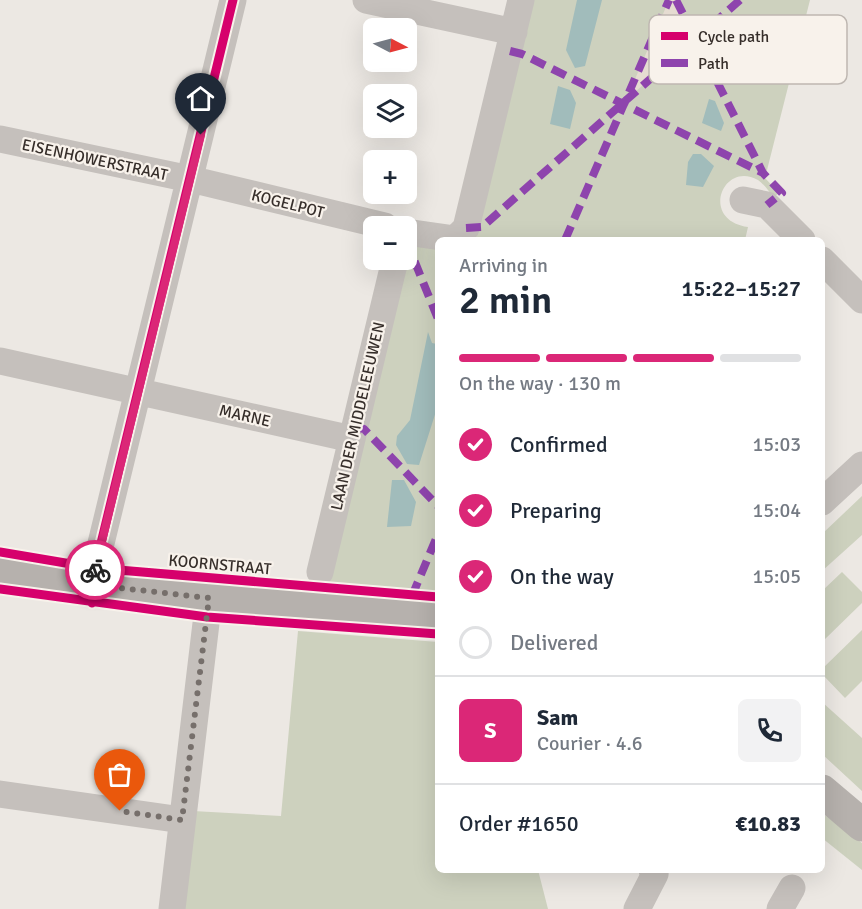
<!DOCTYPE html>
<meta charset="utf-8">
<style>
:root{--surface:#fff;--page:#f2f2f3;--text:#1f2937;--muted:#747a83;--line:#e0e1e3;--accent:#db2777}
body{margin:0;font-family:Signika,sans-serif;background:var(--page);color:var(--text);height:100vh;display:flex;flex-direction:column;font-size:22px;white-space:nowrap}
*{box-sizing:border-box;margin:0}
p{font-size:20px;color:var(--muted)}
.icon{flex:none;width:33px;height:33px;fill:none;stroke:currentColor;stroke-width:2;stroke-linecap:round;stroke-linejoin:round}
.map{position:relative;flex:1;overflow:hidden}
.drawer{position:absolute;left:435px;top:237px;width:390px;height:636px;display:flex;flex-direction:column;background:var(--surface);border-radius:9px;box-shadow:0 6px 24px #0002}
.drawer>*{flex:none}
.needle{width:39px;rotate:96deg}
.tools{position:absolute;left:363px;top:18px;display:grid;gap:12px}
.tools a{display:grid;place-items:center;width:54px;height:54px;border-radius:9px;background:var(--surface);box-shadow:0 6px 24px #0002;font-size:30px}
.pin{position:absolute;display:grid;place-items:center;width:51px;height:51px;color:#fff;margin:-62px -26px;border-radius:50% 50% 50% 0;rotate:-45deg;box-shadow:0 0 6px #0007}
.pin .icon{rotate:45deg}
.courier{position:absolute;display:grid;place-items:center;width:60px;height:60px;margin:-30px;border:4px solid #db2777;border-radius:50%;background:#fff;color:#222;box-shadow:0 2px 8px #0007}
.head em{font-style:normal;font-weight:600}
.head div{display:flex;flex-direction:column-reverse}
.head{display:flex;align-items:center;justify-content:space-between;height:102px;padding:0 24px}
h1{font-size:39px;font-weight:600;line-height:45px}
.bar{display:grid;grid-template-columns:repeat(4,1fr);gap:9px 6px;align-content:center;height:72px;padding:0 24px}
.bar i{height:8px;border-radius:4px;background:var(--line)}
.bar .selected{background:var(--accent)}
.bar p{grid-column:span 4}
.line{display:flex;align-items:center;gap:15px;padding:0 24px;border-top:2px solid var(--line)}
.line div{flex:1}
.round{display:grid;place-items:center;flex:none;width:63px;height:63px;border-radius:9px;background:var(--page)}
ol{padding:0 24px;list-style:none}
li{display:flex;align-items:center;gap:18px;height:66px}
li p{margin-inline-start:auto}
li .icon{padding:6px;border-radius:50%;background:var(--accent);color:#fff;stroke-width:4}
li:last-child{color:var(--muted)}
li i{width:33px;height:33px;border:3px solid var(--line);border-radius:50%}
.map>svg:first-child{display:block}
.green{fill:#cdd1be}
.plaza{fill:#e5dcd1}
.water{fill:#a1bcbb}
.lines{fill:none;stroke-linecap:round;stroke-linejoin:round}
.street{stroke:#c5c0bc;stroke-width:27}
.secondary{stroke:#b6b1ad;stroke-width:33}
.quiet{stroke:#8e44ad;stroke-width:8;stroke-dasharray:15 8;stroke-linecap:butt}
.cycleway-casing{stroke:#f8f2eb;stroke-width:13}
.cycleway{stroke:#d6006c;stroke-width:9}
.done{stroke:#766f6b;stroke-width:6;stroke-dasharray:0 10.8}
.route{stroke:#db2777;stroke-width:8}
.labels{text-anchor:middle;stroke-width:4.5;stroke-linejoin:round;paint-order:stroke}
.street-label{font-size:16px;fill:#362e2a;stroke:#f8f2eb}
.key{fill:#f8f2eb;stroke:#beb7b1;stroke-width:1.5}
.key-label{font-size:16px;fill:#362e2a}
</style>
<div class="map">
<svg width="862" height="909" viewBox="0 0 862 909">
<rect width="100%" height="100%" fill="#ece8e3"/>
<!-- green -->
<path class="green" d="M 531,0 L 810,0 L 765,178 L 779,193 L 774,197 C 769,192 764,184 758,180 C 723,160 699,220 748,227 L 745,240 L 471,240 Z
M 417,245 L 438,248 L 438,591 L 327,583 L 404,260 L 406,260 C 407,250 408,247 417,245 Z
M 862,496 L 862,535 L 822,571 L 822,534 Z
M 842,572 L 862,592 L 862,603 L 822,642 L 822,591 Z
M 862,630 L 862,681 L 845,698 L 822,674 L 822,669 Z
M 298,631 L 438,642 L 438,870 L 538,870 L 548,909 L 180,909 L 193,811 L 281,816 Z
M 822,702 L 862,738 L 862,791 L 822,754 Z
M 822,813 L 862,843 L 862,870 L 822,838 Z"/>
<!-- plaza -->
<path class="plaza" d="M 669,0 L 676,0 L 695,39 L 626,100 Z"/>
<!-- water -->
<path class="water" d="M 577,0 L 602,0 L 585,66 L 575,68 L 566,50 Z
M 558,86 L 570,90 L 576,103 L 570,129 L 550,124 Z
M 709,99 L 715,101 L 724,123 L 721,131 L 702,123 Z
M 693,154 L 701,154 L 714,166 L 703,187 L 686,185 L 688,162 Z
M 428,332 L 432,343 L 437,344 L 438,349 L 438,405 L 419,465 L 407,464 L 396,445 L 397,436 L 410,420 Z
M 392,480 L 404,480 L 416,502 L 411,526 L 387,527 Z"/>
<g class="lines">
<!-- street -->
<path class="street" d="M 366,0 L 514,32
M 0,139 L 190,179 L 385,226
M 743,200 L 767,205 L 802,240
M 406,232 L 455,239 L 466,228 L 521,0
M 822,260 L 862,300
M 0,361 L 352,439
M 822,502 L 862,465
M 320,572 L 395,260
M 94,585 L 95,568 L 233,0
M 0,794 L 182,820
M 172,909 L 209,598
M 637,909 L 655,874 L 652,870
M 780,909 L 792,888"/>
<!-- secondary -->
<path class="secondary" d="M 0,570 C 145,594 291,602 438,616
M 822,791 L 862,825"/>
<!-- quiet -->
<path class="quiet" d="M 676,0 L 763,173 L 782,193 L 767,205
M 510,51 L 522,54 L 763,173
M 466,228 L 482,227 L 740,0
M 406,240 L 438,319
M 565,240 L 669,0
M 355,427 L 364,429 L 438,506
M 412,596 L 438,534"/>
<defs>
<path id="cycleway" d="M 0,552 L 95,568 L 438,597
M 0,589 L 207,617 L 438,634
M 92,603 L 95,568 L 233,0"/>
</defs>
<!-- cycleway casing -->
<use href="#cycleway" class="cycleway-casing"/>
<!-- cycleway -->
<use href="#cycleway" class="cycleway"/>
</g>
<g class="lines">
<!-- done -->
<path class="done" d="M 95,570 L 94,585 L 209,598 L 182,820 L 120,811"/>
<!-- route -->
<path class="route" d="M 95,570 L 201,135"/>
</g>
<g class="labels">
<!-- street labels -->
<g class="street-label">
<text transform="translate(95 159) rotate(12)" y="6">EISENHOWERSTRAAT</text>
<text transform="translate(288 203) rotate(14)" y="6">KOGELPOT</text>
<text transform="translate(245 415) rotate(13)" y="6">MARNE</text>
<text transform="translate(357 416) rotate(-77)" y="6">LAAN DER MIDDELEEUWEN</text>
<text transform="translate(220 564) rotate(5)" y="6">KOORNSTRAAT</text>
</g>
</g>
<!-- legend -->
<rect x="649" y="15" width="198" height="69" rx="9" class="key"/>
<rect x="661" y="32" width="27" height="8" fill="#d6006c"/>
<rect x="661" y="59" width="27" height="8" fill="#8e44ad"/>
<g class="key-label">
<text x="698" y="42">Cycle path</text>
<text x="698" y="69">Path</text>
</g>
</svg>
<div class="tools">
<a><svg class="needle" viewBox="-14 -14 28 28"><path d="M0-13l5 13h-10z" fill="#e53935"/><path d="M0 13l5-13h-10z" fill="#747a83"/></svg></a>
<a><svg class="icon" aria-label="layers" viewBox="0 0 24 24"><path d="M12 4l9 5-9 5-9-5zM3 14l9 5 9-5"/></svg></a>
<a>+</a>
<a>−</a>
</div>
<div class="pin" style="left:120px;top:811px;background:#ea580c"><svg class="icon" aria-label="bag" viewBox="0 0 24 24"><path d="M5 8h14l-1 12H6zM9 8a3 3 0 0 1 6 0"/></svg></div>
<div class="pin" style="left:201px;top:135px;background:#1f2937"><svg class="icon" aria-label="home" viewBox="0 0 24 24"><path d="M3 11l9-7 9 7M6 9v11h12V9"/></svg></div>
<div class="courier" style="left:95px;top:570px"><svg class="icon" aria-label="bike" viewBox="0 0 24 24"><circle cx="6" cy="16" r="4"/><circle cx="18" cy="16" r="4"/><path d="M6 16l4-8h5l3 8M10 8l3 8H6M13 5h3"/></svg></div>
<section class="drawer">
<div class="head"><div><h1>2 min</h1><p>Arriving in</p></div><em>15:22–15:27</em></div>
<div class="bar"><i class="selected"></i><i class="selected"></i><i class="selected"></i><i></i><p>On the way · 130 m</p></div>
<ol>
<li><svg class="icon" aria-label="check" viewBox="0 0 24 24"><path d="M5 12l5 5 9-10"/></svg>Confirmed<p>15:03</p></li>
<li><svg class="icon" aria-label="check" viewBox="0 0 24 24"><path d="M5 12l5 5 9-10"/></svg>Preparing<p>15:04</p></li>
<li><svg class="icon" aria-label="check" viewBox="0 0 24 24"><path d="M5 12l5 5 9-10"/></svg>On the way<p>15:05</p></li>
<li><i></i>Delivered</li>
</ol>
<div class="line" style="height:108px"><b class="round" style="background:var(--accent);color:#fff">S</b><div><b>Sam</b><p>Courier · 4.6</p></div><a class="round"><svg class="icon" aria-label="phone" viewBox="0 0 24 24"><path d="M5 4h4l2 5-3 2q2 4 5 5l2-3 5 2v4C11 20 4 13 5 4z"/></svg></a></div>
<div class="line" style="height:78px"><div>Order #1650</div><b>€10.83</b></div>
</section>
</div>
